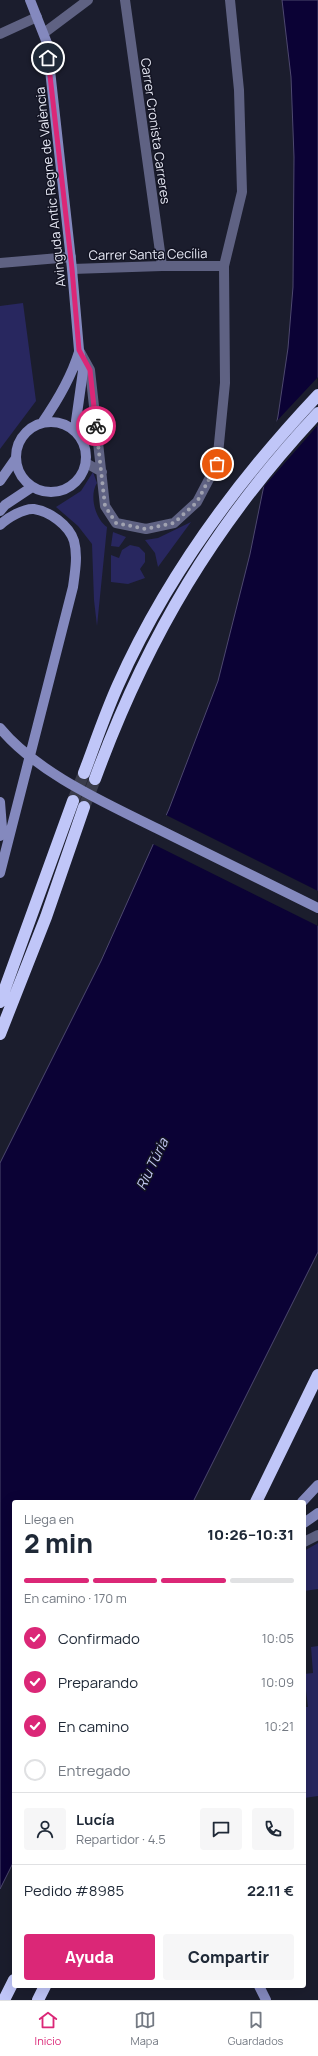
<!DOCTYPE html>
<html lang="es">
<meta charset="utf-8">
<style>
:root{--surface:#fff;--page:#f6f6f7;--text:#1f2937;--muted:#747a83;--line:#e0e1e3;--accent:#db2777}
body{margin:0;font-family:Manrope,sans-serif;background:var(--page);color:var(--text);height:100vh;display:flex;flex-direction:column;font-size:15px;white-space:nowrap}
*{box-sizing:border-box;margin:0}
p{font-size:13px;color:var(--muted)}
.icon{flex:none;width:22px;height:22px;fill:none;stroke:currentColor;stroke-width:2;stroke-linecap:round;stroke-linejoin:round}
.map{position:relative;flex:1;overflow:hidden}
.panel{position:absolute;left:12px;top:1500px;width:294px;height:488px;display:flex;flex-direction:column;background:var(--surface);border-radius:4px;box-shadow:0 4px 16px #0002}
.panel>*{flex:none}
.pin{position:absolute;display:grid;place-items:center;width:34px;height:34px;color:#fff;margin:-17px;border:2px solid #fff;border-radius:50%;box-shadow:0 1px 4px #0007}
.courier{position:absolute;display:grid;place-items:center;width:40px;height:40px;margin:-20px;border:3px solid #db2777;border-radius:50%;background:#fff;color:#222;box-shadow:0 1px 5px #0007}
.headline em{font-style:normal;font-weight:800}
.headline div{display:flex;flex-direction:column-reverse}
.headline{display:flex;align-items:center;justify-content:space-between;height:68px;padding:0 12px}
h1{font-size:26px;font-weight:800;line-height:30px}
.bar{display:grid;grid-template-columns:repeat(4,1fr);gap:6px 4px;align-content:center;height:48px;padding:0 12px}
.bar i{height:5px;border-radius:3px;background:var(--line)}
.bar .current{background:var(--accent)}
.bar p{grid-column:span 4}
.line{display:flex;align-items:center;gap:10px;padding:0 12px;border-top:1px solid var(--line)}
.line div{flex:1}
.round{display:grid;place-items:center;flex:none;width:42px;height:42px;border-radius:4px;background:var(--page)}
ol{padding:0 12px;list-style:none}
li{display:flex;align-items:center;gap:12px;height:44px}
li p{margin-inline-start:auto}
li .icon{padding:4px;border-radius:50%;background:var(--accent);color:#fff;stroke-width:4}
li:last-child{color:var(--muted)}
li i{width:22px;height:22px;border:2px solid var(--line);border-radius:50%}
.button{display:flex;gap:8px;margin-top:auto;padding:8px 12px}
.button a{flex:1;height:46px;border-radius:4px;background:var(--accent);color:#fff;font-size:16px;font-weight:800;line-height:46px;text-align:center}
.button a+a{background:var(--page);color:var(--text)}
.tab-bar{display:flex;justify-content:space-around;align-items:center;height:56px;border-top:1px solid var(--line);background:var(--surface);font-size:11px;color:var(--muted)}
.tab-bar a{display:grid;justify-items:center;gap:2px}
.tab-bar .current{color:var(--accent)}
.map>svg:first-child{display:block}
.green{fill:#28275f}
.water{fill:#0b0235;stroke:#4d486f}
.pier{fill:#1b1d2d}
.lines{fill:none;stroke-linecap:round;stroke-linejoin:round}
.highway-tunnel{stroke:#3a3c4b;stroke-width:12;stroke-dasharray:12 6;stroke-linecap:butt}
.street{stroke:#5f6283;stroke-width:10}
.secondary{stroke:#8489be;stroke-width:10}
.highway{stroke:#c0c6f8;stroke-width:12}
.done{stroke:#a0a2b0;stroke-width:4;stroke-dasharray:0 7.2}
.route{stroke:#db2777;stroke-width:5}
.labels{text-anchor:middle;stroke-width:3;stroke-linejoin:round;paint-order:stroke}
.street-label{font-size:13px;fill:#e8eaf6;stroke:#131423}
.water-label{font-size:14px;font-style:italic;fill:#c0c5ef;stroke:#131423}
</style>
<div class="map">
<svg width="318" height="2000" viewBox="0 0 318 2000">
<rect width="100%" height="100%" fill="#1b1d2d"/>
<!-- green -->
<path class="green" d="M 23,303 L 36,401 L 0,449 L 0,306 Z
M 93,472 L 97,483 C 89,495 95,519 107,527 L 97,626 L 94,600 L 92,544 L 78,526 L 56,507 L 81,491 Z
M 191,522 L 158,567 L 155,553 L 145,540 L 158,538 Z
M 113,532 L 126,537 L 119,547 L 111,546 Z
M 130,545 L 139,547 L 145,553 L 145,562 L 140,569 L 145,578 L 128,584 L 111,582 L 111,555 L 119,558 L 122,550 Z
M 318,1543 L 318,1589 L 304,1591 L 304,1551 Z
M 318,1646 L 318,1796 L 304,1798 L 304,1707 L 308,1707 L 304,1674 L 313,1673 L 311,1647 Z"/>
<!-- water -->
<path class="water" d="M 282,0 L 318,0 L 318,1252 L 193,1502 L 14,1502 L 14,1861 L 0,1889 L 0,1163 L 101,961 L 169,809 L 218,681 L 250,554 L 278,416 L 288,348 L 293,287 L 294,157 L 291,77 Z"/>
<!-- pier -->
<path class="pier" d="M 318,377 L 318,425 L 261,490 L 274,424 Z
M 164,814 L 318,891 L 318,926 L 151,843 Z"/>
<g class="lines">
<!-- highway-tunnel -->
<path class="highway-tunnel" d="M 73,801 L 84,773
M 84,807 L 95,779"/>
<!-- street -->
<path class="street" d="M 125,0 L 162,266
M 44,33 L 88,0
M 0,34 L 37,17
M 0,263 L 71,257
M 72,269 L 162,266 L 224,266
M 80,352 L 90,370 L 105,506 L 116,523 L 146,529 L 174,523 L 197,502 L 217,464 L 225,383 L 224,266 L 242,192 L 239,90 L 230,0
M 86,463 L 102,472
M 304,1542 L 318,1535"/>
<!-- secondary -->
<path class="secondary" d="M 30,0 L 47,43 L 72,269 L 79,350 L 83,371 L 76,421 L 79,436
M16 457a35 35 0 1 1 70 0a35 35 0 1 1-70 0Z
M 42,423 C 58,400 71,378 79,352
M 0,481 L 16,458
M 0,511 L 5,505 L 32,487
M 0,525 C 7,518 24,508 34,509 C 49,511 69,525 74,541 C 78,556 75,572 73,587 L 0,873
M 0,728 C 37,773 106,803 158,829 C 211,855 265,882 318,908
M 0,802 L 2,828 L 0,836
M 302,1502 L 318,1485
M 304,1523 L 318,1513
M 259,1986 L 266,2000"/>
<!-- highway -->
<path class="highway" d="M 84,773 C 95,744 105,714 118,685 C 166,577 237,481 318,395
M 95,779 C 147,637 215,523 318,413
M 0,1002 L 73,801
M 0,1034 L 46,917 L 84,807
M 256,1502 L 318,1375
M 4,2000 L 14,1980
M 38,2000 L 45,1986"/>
</g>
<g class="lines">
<!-- done -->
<path class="done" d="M 96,426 L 105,506 L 116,523 L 146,529 L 174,523 L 197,502 L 217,464"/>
<!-- route -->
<path class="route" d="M 48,58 L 72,269 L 79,350 L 90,370 L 96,426"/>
</g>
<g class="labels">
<!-- street labels -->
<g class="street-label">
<text transform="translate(156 131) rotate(82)" y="5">Carrer Cronista Carreres</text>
<text transform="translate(50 187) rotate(-96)" y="5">Avinguda Antic Regne de València</text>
<text transform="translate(148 254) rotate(-1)" y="5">Carrer Santa Cecília</text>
</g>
<!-- water labels -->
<g class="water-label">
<text transform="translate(152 1164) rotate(-64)" y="5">Riu Túria</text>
</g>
</g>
</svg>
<div class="pin" style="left:217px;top:464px;background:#ea580c"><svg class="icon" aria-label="bag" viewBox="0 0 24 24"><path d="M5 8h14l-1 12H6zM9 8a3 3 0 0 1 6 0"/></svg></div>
<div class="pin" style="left:48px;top:58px;background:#1f2937"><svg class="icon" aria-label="home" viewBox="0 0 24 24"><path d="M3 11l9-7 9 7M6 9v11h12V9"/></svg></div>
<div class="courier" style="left:96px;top:426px"><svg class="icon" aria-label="bike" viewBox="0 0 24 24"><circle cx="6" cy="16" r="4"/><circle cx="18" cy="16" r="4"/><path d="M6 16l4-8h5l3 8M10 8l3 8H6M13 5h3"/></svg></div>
<section class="panel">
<div class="headline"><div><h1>2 min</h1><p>Llega en</p></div><em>10:26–10:31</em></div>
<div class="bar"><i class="current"></i><i class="current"></i><i class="current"></i><i></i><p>En camino · 170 m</p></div>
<ol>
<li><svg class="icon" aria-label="check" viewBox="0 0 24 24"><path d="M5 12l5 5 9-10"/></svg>Confirmado<p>10:05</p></li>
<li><svg class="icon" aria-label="check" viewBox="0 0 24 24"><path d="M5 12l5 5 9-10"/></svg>Preparando<p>10:09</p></li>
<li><svg class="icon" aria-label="check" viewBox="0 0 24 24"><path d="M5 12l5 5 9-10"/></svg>En camino<p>10:21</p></li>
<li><i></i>Entregado</li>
</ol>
<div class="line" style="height:72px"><a class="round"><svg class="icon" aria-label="person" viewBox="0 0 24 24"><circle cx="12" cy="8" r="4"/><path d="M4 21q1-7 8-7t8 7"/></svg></a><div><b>Lucía</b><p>Repartidor · 4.5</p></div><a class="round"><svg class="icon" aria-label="chat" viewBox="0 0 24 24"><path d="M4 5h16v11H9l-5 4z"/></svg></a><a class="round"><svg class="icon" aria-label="phone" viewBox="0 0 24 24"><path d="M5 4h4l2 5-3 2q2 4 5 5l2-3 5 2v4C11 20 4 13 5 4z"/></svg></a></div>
<div class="line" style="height:52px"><div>Pedido #8985</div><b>22.11 €</b></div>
<div class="button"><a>Ayuda</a><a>Compartir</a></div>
</section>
</div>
<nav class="tab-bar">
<a class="current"><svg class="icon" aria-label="home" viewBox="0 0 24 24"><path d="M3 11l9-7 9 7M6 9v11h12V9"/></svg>Inicio</a>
<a><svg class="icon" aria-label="map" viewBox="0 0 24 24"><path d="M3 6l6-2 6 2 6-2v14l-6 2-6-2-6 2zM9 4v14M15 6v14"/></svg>Mapa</a>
<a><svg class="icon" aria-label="saved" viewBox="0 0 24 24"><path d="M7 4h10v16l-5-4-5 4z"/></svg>Guardados</a>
</nav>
